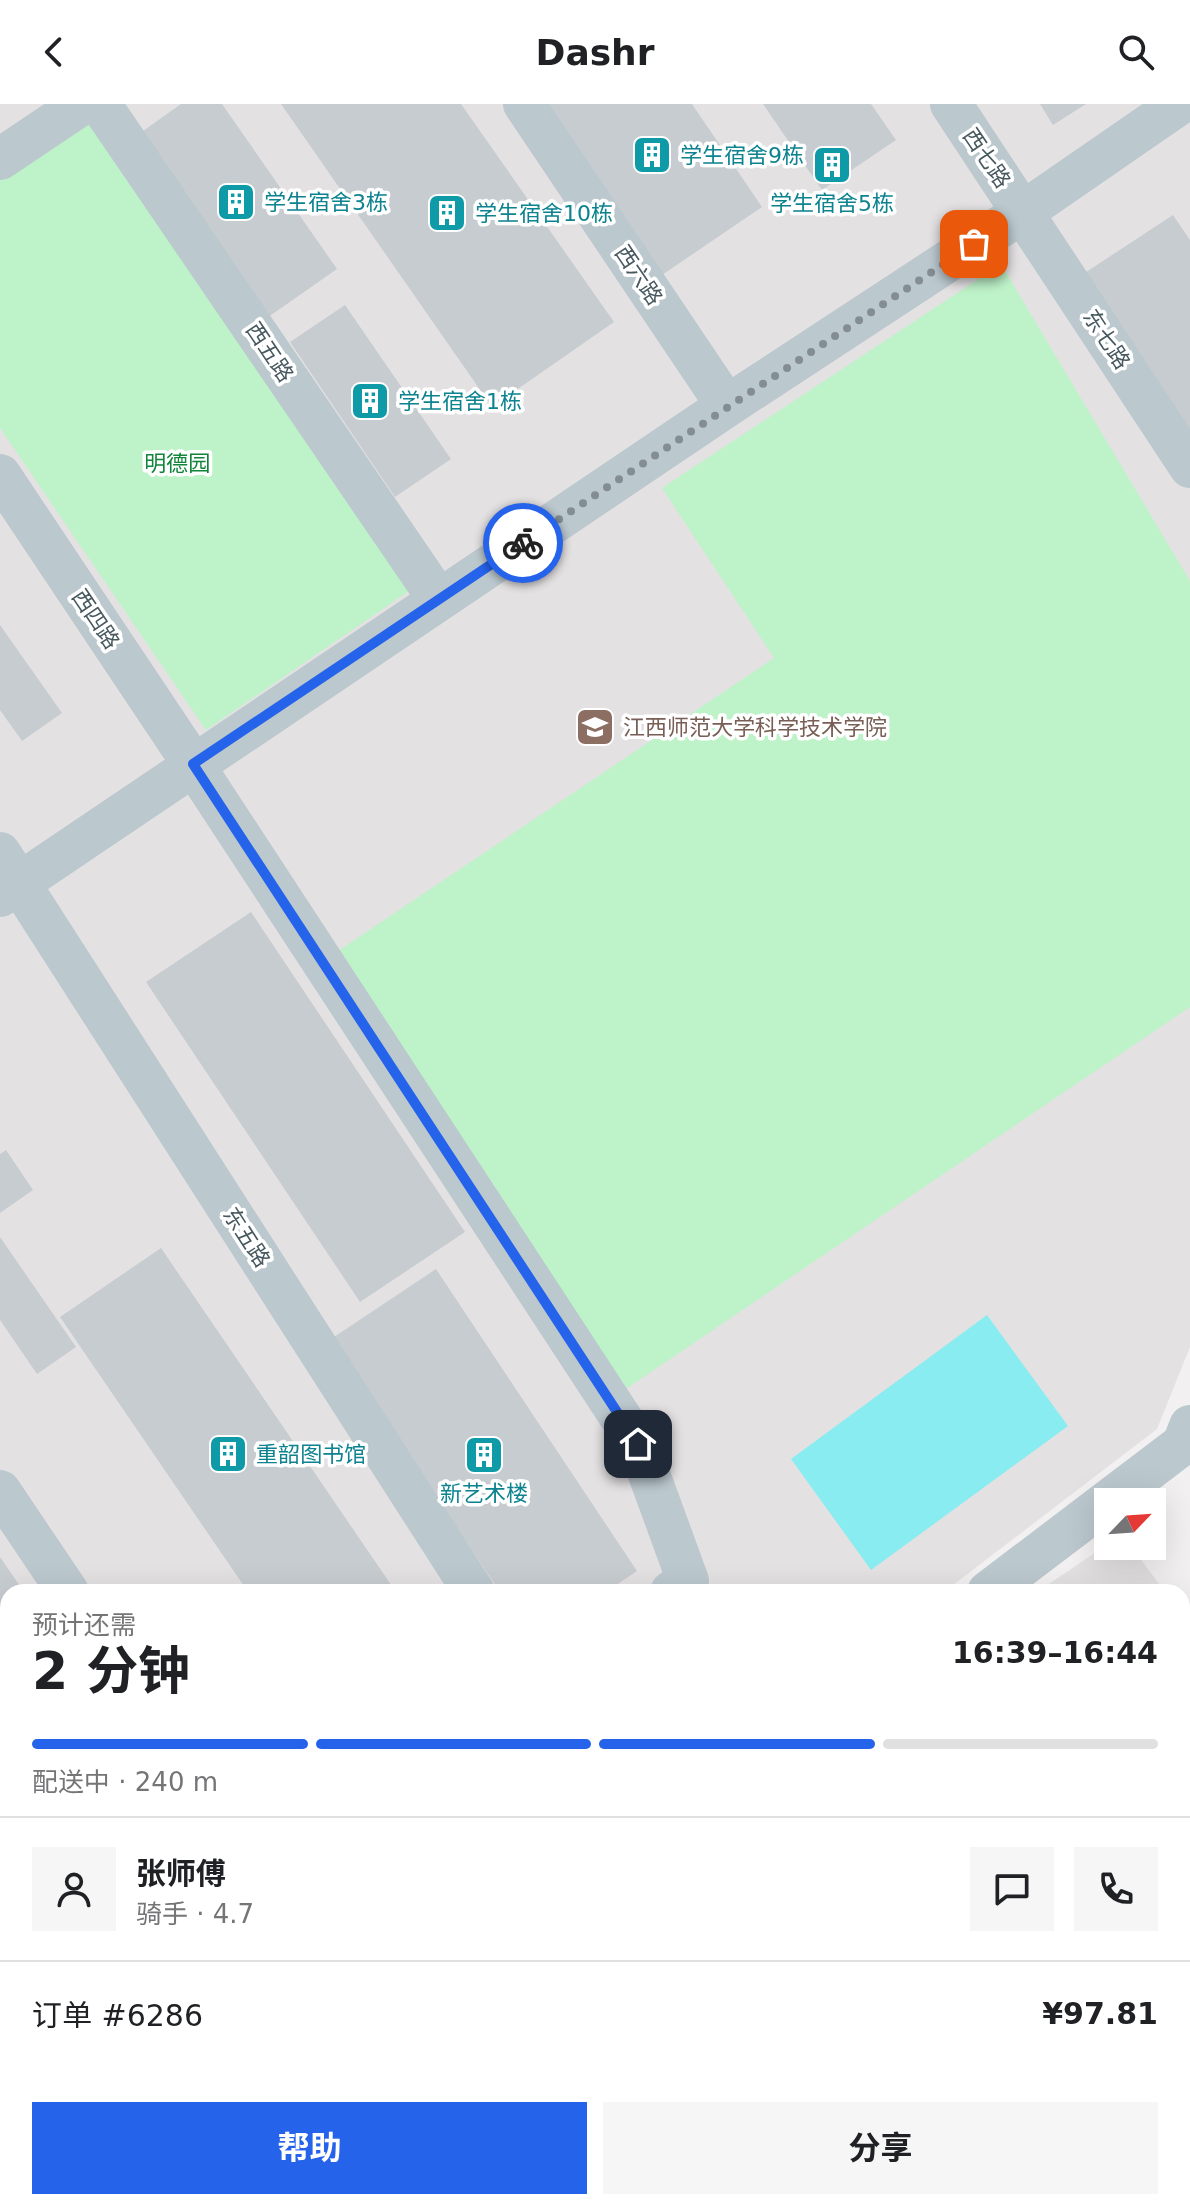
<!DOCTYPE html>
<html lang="zh">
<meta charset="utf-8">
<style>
:root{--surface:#fff;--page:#f6f6f6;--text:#202124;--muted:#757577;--line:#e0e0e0;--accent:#2563eb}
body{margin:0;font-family:"DejaVu Sans","Noto Sans SC",sans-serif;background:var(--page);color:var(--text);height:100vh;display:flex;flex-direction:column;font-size:30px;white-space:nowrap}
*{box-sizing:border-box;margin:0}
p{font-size:26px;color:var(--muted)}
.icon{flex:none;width:44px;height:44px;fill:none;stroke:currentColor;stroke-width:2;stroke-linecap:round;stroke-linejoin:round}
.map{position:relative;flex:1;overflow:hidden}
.side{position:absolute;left:0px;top:1480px;width:1190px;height:626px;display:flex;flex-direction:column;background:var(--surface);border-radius:24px 24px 0 0;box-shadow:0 8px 32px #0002}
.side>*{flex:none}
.needle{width:52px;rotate:65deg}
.controls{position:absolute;left:1094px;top:1384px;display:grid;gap:16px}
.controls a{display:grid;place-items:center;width:72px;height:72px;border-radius:0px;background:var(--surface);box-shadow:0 8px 32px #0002;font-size:40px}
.pin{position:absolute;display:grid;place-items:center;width:68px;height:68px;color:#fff;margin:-34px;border-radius:16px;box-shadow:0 4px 12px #0006}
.courier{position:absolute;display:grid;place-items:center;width:80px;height:80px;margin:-40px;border:6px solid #2563eb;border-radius:50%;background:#fff;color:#222;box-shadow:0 2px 10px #0007}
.headline em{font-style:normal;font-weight:700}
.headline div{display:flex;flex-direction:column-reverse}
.headline{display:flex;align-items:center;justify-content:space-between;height:136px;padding:0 32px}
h1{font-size:52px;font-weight:700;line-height:60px}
.bar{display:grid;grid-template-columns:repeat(4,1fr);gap:12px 8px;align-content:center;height:96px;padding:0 32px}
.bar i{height:10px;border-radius:6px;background:var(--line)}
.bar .active{background:var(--accent)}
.bar p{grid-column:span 4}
.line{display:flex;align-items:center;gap:20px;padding:0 32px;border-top:2px solid var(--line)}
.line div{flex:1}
.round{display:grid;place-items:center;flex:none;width:84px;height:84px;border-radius:0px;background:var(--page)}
.button{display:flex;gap:16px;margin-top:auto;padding:16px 32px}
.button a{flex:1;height:92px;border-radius:0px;background:var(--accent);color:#fff;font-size:32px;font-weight:700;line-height:92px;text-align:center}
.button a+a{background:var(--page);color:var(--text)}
header{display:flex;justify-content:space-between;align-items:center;height:104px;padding:0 32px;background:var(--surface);font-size:36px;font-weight:700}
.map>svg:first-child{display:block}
.education{fill:#e4e1e3}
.green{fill:#bef2c9}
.water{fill:#89ecf0}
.building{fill:#c7ccd0}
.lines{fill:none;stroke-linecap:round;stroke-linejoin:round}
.minor{stroke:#bbc8ce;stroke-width:42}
.done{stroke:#838d92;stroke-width:8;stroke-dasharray:0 14.4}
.route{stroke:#2563eb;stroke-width:10}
.labels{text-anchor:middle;stroke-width:7;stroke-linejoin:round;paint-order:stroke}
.culture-label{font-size:22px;fill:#0d838f;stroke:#fff;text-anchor:start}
.street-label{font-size:22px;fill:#47585f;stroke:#fff}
.park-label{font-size:22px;fill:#13853a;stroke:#fff}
.education-label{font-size:22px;fill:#785e54;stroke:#fff;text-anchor:start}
</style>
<header><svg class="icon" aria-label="back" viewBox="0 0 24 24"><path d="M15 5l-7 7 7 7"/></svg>Dashr<svg class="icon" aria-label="search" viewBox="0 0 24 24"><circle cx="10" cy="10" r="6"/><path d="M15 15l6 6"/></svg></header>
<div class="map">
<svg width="1190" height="2105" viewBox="0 0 1190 2105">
<rect width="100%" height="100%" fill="#f3f0f1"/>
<!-- education -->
<path class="education" d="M 0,0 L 1189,0 L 1190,2 L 1190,1243 L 1157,1325 L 944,1488 L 8,1488 L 8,2098 L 149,2098 L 140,2105 L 0,2105 Z
M 1108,1440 L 1131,1442 L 1165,1488 L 1037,1488 Z
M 1182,1512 L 1190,1523 L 1190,2044 L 1182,2034 Z"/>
<!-- green -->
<path class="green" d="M 91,8 L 415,483 L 206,626 L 0,324 L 0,71 Z
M 1001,160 L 1190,477 L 1190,903 L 614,1293 L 329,853 L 774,554 L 662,384 Z"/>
<!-- water -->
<path class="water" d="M 987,1211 L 1068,1322 L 871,1466 L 791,1355 Z"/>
<!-- building -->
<path class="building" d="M 181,0 L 222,0 L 337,165 L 264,216 L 136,32 Z
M 281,0 L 461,0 L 614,218 L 492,303 Z
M 542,0 L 692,0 L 762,103 L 659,173 Z
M 763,0 L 871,0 L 896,36 L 822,86 Z
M 1040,0 L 1086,0 L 1053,21 Z
M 1173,111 L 1190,136 L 1190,346 L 1077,174 Z
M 345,201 L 451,355 L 395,393 L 290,238 Z
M 0,521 L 62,609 L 22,637 L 0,606 Z
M 251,808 L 465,1128 L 360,1198 L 146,878 Z
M 6,1046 L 33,1086 L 0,1109 L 0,1050 Z
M 0,1133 L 76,1243 L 37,1270 L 0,1216 Z
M 161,1144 L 396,1488 L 248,1488 L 60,1213 Z
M 436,1165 L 637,1467 L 606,1488 L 500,1488 L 331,1235 Z
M 0,1453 L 24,1488 L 8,1488 L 8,1661 L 0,1666 Z
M 1182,1644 L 1190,1656 L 1190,1810 L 1182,1797 Z
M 8,1737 L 8,1832 L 0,1837 L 0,1743 Z
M 0,1880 L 8,1893 L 8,2036 L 0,2023 Z
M 47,2098 L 132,2098 L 121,2105 L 52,2105 Z
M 884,2098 L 967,2098 L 972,2105 L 889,2105 Z"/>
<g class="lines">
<!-- minor -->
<path class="minor" d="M 100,0 L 439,496
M 524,0 L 727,302
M 951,0 L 1190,363
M 0,55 L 82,0
M 0,371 L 193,660 L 638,1340 L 688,1477 L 671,1488
M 0,749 L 474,1488
M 0,792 L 727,302 L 1023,108 L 1178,1
M 0,1387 L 68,1488
M 988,1488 L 1183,1340 L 1190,1322
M 0,1676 L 8,1670
M 0,1844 L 8,1838
M 175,2105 L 184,2098"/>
</g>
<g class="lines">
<!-- done -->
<path class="done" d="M 523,439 L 974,140"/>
<!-- route -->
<path class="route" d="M 523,439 L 193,660 L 638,1340"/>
</g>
<!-- icons -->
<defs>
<symbol id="building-square" viewBox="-11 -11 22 22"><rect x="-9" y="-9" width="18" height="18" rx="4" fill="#0f9aa8" stroke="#fff"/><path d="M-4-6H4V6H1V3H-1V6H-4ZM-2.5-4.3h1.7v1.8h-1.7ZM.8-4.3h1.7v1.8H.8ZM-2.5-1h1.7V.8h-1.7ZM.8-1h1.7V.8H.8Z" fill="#fff"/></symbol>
<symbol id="university-square" viewBox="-11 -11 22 22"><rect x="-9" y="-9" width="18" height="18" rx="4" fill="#8d6e63" stroke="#fff"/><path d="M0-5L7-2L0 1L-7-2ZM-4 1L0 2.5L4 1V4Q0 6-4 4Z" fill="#fff"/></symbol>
</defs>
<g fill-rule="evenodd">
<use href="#building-square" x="630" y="29" width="44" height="44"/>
<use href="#building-square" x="810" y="39" width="44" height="44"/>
<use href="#building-square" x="214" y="76" width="44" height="44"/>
<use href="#building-square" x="425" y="87" width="44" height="44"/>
<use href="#building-square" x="348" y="275" width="44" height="44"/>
<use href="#university-square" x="573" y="601" width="44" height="44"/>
<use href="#building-square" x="206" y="1328" width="44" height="44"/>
<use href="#building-square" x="462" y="1329" width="44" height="44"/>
</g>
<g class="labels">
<!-- culture labels -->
<g class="culture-label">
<text x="680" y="59">学生宿舍9栋</text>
<text x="264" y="106">学生宿舍3栋</text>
<text x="832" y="107" text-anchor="middle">学生宿舍5栋</text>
<text x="475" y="117">学生宿舍10栋</text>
<text x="398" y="305">学生宿舍1栋</text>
<text x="256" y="1358">重韶图书馆</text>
<text x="484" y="1397" text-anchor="middle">新艺术楼</text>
</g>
<!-- street labels -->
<g class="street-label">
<text transform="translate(987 54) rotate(56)" y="8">西七路</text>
<text transform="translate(639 171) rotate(56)" y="8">西六路</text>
<text transform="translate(1107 235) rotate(57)" y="8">东七路</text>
<text transform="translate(270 248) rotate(56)" y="8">西五路</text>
<text transform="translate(96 515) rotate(56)" y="8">西四路</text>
<text transform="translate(247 1133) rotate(57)" y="8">东五路</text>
</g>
<!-- park labels -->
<g class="park-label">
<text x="177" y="367">明德园</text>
</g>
<!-- education labels -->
<g class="education-label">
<text x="623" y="631">江西师范大学科学技术学院</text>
</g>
</g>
</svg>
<div class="controls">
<a><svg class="needle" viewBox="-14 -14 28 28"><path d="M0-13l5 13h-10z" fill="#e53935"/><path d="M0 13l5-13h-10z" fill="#757577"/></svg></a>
</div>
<div class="pin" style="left:974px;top:140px;background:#ea580c"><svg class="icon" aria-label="bag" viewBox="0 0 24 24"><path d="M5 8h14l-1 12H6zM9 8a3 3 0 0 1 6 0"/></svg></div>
<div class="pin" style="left:638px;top:1340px;background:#1f2937"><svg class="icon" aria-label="home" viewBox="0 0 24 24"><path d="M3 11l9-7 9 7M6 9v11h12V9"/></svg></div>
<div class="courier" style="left:523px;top:439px"><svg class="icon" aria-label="bike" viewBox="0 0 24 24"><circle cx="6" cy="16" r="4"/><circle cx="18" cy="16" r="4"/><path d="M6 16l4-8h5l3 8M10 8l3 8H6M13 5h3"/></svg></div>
<section class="side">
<div class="headline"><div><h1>2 分钟</h1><p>预计还需</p></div><em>16:39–16:44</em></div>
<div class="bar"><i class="active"></i><i class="active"></i><i class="active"></i><i></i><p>配送中 · 240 m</p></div>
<div class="line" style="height:144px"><a class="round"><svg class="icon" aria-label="person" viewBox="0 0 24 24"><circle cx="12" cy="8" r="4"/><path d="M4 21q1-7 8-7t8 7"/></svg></a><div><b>张师傅</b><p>骑手 · 4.7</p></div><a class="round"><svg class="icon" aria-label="chat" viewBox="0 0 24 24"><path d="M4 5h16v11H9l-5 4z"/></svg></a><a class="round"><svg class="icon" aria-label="phone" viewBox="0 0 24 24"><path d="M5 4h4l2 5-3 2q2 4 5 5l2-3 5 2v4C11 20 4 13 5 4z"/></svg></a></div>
<div class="line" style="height:104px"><div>订单 #6286</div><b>¥97.81</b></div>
<div class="button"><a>帮助</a><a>分享</a></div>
</section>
</div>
